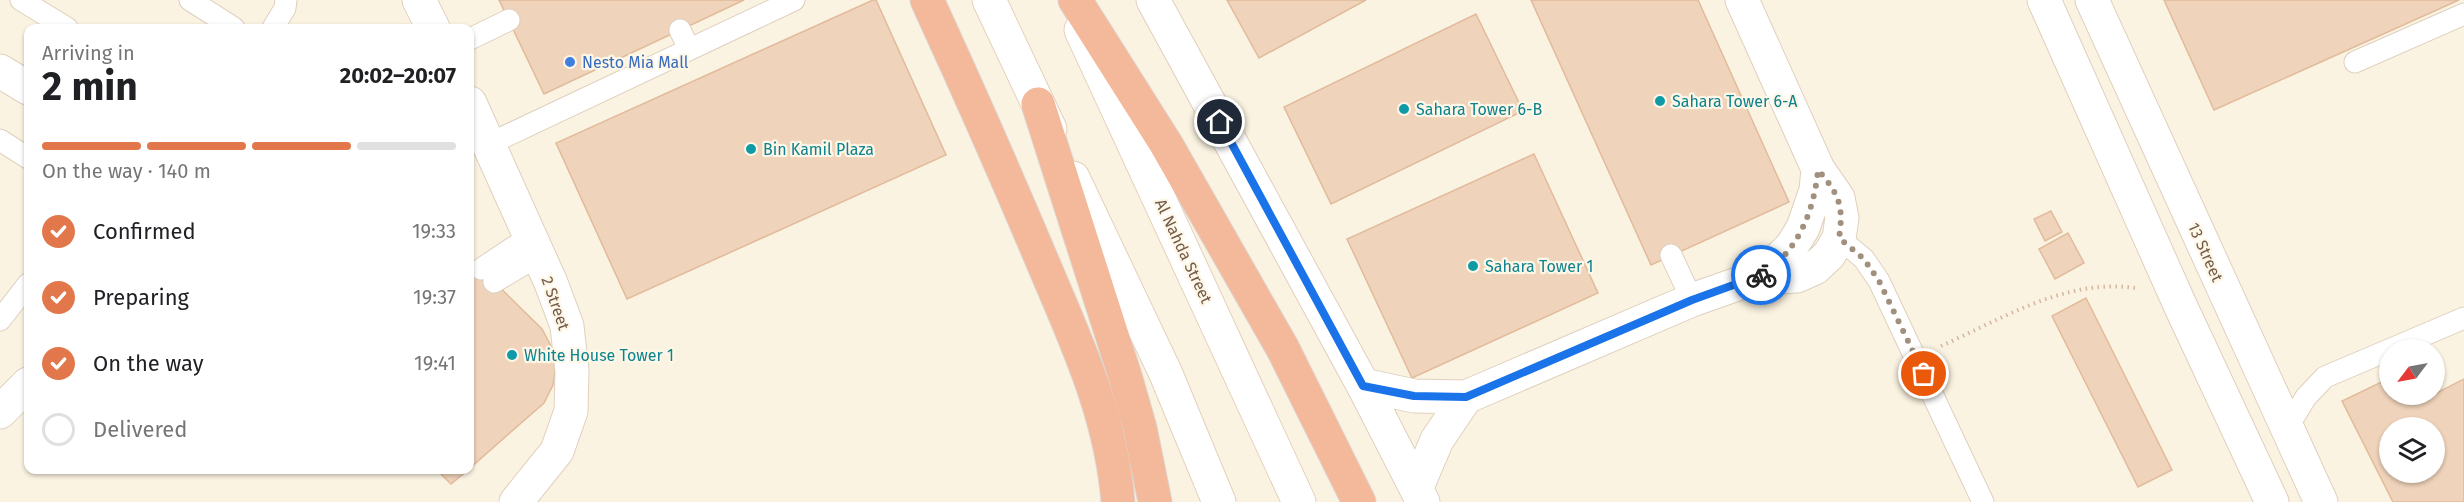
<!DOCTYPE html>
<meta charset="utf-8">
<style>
:root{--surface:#fff;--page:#f2f2f2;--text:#202124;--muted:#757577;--line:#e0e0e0;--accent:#e1774a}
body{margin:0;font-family:"Fira Sans",sans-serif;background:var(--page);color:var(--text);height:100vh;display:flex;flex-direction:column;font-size:22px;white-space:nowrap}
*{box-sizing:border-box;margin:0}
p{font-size:20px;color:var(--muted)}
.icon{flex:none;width:33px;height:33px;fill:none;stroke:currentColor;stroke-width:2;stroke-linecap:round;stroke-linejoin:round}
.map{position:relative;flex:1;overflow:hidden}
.drawer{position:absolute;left:24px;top:24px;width:450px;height:450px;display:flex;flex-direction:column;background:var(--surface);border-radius:12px;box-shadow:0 2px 4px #0004}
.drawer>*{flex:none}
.needle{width:39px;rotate:238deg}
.tools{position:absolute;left:2379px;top:339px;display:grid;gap:12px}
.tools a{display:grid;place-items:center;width:66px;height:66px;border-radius:50%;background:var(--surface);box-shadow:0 2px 4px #0004;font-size:30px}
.pin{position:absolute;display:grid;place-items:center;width:51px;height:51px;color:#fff;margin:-26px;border:3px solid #fff;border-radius:50%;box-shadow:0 2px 6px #0007}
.courier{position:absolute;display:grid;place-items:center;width:60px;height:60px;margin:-30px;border:4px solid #1a73e8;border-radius:50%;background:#fff;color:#222;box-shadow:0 2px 8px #0007}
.headline em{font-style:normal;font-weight:700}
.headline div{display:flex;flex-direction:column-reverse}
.headline{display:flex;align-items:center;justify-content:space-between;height:102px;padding:0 18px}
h1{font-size:39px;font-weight:700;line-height:45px}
.bar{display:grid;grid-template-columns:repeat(4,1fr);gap:9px 6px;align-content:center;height:72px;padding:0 18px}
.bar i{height:8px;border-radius:4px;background:var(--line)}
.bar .current{background:var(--accent)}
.bar p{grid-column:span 4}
ol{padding:0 18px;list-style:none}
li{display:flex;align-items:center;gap:18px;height:66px}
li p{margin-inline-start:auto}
li .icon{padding:6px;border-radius:50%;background:var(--accent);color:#fff;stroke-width:4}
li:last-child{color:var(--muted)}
li i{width:33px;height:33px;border:3px solid var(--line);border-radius:50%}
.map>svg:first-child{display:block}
.building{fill:#efd3ba;stroke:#e1bb9b;stroke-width:1.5;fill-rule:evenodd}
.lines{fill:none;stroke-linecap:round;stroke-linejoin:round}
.lane-casing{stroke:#dfd0be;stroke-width:23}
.street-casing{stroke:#dfd0be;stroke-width:35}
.secondary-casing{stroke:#e4d1bc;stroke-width:35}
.highway-casing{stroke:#ddd7d3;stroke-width:35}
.path{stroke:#d4b79e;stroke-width:4;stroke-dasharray:1.5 4.5;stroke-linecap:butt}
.lane{stroke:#fff;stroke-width:21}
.street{stroke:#fff;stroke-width:33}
.secondary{stroke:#fff;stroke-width:33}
.highway{stroke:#f4b89a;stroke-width:33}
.done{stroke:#a1907e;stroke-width:6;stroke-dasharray:0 10.8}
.route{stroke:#1a73e8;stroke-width:8}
.shop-dot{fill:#3f7fe0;stroke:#fef7e7;stroke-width:2}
.culture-dot{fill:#0f9aa8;stroke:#fef7e7;stroke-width:2}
.labels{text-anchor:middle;stroke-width:4.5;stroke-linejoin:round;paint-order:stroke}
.shop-label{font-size:16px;fill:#366cbe;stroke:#fef7e7;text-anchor:start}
.culture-label{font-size:16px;fill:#0d838f;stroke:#fef7e7;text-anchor:start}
.street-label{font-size:16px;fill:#715a49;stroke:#fef7e7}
</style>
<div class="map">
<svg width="2464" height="502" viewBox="0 0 2464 502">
<rect width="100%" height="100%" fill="#fbf3e1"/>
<!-- building -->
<path class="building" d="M 499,0 L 744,0 L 544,94 Z
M 873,0 L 876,0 L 946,155 L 627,299 L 556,143 Z
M 1227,0 L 1366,0 L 1259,58 Z
M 1531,0 L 1698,0 L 1789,202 L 1651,265 Z
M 2164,0 L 2459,0 L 2214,110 Z
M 1476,14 L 1523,111 L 1331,204 L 1284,107 Z
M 1534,154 L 1598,293 L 1412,378 L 1347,239 Z
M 2051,211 L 2062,232 L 2045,241 L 2034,219 Z
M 2068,233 L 2084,263 L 2055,279 L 2039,249 Z
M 470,258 L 542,329 L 551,346 L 556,364 L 553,385 L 544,403 L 470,468 Z
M 2086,298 L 2172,470 L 2138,487 L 2052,316 Z
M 2390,378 L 2390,394 L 2430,394 L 2431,396 L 2464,379 L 2464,502 L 2393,502 L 2342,401 ZM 2390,428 L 2434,428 L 2434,472 L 2390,472 Z
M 437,470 L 468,470 L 451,484 Z"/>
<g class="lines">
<defs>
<path id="lane" d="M 21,0 L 67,28
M 190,0 L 234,28
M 273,28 L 285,8 L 286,0
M 680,30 L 689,49
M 470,39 L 509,20
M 2355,62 L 2464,14
M 0,140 L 28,158
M 489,144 L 794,0
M 1839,238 L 1864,259 L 1879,281 L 1983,502
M 1671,255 L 1692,300
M 481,269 L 529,237
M 494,282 L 538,256
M 0,320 L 28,284
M 2287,428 L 2306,397 L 2325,377 L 2464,318"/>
<path id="street" d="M 419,0 L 433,28
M 1153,0 L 1363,385 L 1423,502
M 1742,0 L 1818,169 L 1838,198 L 1842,218 L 1839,238 L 1829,255 L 1815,268 L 1797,276 L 1779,277 L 1763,275
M 2044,0 L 2180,305 L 2272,502
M 2092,0 L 2321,502
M 0,71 L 28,88
M 470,103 L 551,283 L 567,326 L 572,371 L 571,411 L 557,451 L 516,502
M 1363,385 L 1414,396 L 1466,397 L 1692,300 L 1763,275 L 1792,246 L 1803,228 L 1816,190 L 1818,169
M 0,412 L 28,384
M 1417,487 L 1437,440 L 1466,397"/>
<path id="secondary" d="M 989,0 L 1050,129
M 1081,30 L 1299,502
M 1073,178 L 1166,374 L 1219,502"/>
<path id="highway" d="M 927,0 C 967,87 1006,175 1043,263 C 1077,343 1111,415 1118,502
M 1075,0 L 1166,144 L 1283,349 L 1359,502
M 1038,104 L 1126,379 L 1140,428 L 1155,502"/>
</defs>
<!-- lane casing -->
<use href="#lane" class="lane-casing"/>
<!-- street casing -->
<use href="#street" class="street-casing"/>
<!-- secondary casing -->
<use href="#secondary" class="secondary-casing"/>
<!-- highway casing -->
<use href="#highway" class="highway-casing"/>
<!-- path -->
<path class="path" d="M 1941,346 C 2002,319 2066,278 2135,288"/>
<!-- lane -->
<use href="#lane" class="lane"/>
<!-- street -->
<use href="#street" class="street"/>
<!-- secondary -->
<use href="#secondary" class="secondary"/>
<!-- highway -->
<use href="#highway" class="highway"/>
</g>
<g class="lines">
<!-- done -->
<path class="done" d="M 1761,275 C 1798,252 1814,211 1818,170 C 1839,194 1844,206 1839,238 L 1864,259 L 1879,281 L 1924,374"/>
<!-- route -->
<path class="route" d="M 1220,122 L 1363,386 L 1414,396 L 1466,397 L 1692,300 L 1761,275"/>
</g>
<!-- markers -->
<circle class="shop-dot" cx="570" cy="62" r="6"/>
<g class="culture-dot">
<circle cx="1660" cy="101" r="6"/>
<circle cx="1404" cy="109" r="6"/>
<circle cx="751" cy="149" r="6"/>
<circle cx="1473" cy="266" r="6"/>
<circle cx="512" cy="355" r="6"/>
</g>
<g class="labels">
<!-- shop labels -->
<g class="shop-label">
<text x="582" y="68">Nesto Mia Mall</text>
</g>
<!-- culture labels -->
<g class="culture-label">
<text x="1672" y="107">Sahara Tower 6-A</text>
<text x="1416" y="115">Sahara Tower 6-B</text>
<text x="763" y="155">Bin Kamil Plaza</text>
<text x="1485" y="272">Sahara Tower 1</text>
<text x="524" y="361">White House Tower 1</text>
</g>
<!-- street labels -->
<g class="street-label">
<text transform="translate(1184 251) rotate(65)" y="6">Al Nahda Street</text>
<text transform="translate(2206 252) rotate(66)" y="6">13 Street</text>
<text transform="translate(556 303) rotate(71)" y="6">2 Street</text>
</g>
</g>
</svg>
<div class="tools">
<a><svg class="needle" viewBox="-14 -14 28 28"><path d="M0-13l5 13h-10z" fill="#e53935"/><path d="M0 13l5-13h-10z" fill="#757577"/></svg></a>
<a><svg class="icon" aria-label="layers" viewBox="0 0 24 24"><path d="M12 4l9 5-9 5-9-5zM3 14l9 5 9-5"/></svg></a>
</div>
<div class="pin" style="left:1924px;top:374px;background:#ea580c"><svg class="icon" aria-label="bag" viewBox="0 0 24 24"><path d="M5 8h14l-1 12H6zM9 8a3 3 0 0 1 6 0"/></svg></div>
<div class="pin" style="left:1220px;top:122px;background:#1f2937"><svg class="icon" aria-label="home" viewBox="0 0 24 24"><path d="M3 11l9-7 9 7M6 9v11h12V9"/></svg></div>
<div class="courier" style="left:1761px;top:275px"><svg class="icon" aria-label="bike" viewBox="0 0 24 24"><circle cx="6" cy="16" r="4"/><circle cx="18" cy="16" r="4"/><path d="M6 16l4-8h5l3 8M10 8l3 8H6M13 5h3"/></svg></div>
<section class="drawer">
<div class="headline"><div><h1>2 min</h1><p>Arriving in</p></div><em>20:02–20:07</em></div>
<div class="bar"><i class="current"></i><i class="current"></i><i class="current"></i><i></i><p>On the way · 140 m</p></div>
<ol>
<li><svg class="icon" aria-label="check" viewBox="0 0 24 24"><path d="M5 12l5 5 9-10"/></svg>Confirmed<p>19:33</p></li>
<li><svg class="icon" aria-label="check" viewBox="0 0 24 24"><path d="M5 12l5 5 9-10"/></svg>Preparing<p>19:37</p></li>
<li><svg class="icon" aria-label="check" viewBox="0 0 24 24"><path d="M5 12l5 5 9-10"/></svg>On the way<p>19:41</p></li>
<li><i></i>Delivered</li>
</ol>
</section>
</div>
